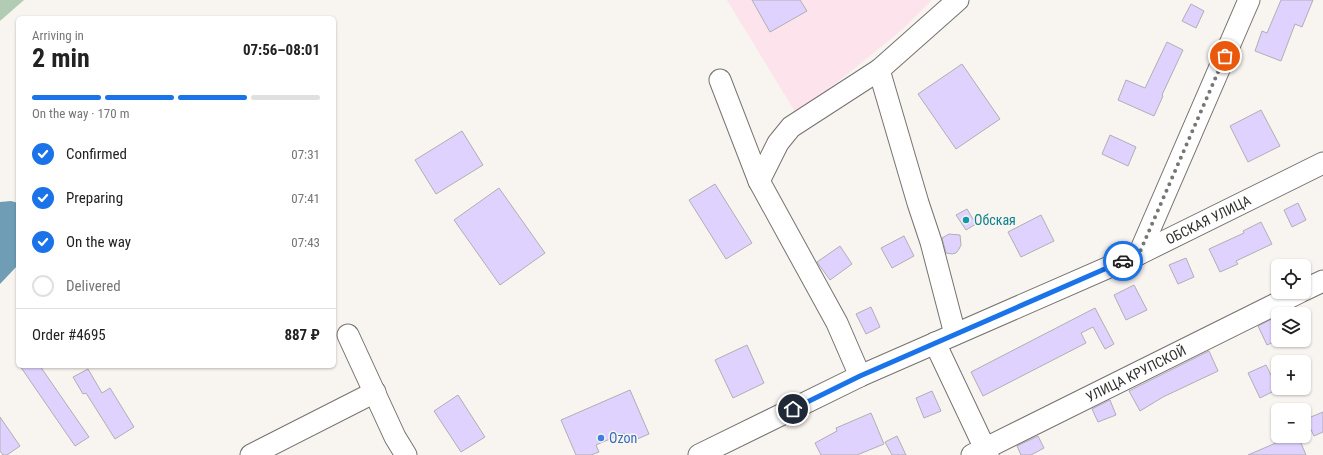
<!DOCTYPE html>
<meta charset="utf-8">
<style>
:root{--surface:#fff;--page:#f2f2f2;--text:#222;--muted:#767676;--line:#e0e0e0;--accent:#1a73e8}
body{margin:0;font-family:"Roboto Condensed",sans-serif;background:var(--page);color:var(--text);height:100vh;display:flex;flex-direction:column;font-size:15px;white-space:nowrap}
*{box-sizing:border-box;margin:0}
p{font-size:13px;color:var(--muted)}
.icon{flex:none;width:22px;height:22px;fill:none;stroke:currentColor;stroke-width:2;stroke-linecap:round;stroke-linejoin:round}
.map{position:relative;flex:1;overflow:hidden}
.sheet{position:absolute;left:16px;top:16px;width:320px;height:352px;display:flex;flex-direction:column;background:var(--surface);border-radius:6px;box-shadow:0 1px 3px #0004}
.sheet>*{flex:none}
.tools{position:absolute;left:1271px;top:259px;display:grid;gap:8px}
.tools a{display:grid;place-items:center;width:40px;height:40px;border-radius:6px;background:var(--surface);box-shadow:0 1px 3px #0004;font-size:20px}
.pin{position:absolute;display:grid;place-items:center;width:34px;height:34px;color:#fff;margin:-17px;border:2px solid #fff;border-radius:50%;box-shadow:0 1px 4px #0007}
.courier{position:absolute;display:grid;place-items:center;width:40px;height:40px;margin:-20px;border:3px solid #1a73e8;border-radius:50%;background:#fff;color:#222;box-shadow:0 1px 5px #0007}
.head em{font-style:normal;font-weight:700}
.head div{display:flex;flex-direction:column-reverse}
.head{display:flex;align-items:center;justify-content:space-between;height:68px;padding:0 16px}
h1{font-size:26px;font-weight:700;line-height:30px}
.bar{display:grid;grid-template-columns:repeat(4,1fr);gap:6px 4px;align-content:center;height:48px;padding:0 16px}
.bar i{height:5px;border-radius:3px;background:var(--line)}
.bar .on{background:var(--accent)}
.bar p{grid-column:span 4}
.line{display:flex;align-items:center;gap:10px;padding:0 16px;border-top:1px solid var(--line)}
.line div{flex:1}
ol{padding:0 16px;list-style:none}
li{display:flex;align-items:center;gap:12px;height:44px}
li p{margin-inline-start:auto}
li .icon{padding:4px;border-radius:50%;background:var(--accent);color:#fff;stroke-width:4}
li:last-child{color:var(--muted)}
li i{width:22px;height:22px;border:2px solid var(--line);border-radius:50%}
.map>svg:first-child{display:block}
.industrial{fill:#fce3ec}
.green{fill:#b2cbb3}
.water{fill:#6e9db5}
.building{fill:#dfd2fe;stroke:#b0afb4}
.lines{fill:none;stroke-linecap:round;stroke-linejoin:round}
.minor-casing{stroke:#777370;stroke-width:23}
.minor{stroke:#fff;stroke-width:21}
.done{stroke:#787673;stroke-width:4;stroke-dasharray:0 7.2}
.route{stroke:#1a73e8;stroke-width:5}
.culture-dot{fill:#0f9aa8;stroke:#f8f4f0;stroke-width:1.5}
.shop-dot{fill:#3f7fe0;stroke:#f8f4f0;stroke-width:1.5}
.labels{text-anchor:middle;stroke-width:3;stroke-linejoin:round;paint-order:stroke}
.culture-label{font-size:14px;fill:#0d838f;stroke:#f8f4f0;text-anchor:start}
.street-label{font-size:14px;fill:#333230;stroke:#f8f4f0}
.shop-label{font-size:14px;fill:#366cbe;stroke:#f8f4f0;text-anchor:start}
</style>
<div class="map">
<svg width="1323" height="455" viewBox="0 0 1323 455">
<rect width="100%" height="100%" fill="#f8f4f0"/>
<!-- industrial -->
<path class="industrial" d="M 727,0 L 932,0 L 903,29 L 797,115 Z"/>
<!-- green -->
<path class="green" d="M 0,0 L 24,0 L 0,21 Z"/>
<!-- water -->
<path class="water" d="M 11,201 L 18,203 L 18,265 L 0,284 L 0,202 Z"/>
<!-- building -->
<path class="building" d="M 752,0 L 800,0 L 807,11 L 770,32 Z
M 1281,0 L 1313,0 L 1302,27 L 1295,24 L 1281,61 L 1255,51 L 1262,31 L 1267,33 Z
M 1191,4 L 1204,11 L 1196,28 L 1182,21 Z
M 1167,42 L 1183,50 L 1162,95 L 1163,96 L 1154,116 L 1118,100 L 1126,80 L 1145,88 Z
M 962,64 L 1000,119 L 956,149 L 918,94 Z
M 1261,110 L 1280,146 L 1248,162 L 1230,126 Z
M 462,131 L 483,165 L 436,194 L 415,160 Z
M 1110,135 L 1136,147 L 1128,166 L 1102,154 Z
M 715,184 L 752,243 L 726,259 L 689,200 Z
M 499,188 L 545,253 L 500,285 L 454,220 Z
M 1298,203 L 1306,220 L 1292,227 L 1284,210 Z
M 967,209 L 976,224 L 966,230 L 956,215 Z
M 1041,215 L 1054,241 L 1021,257 L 1008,232 Z
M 1261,222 L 1272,244 L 1236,261 L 1238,264 L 1220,272 L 1209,249 L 1244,233 L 1243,231 Z
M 949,234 L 960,235 L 961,245 L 959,249 L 956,253 L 952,254 L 946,253 L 942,238 Z
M 904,236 L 914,256 L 892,268 L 881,248 Z
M 840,246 L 852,264 L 830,280 L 817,262 Z
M 1186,258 L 1194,277 L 1178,284 L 1169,265 Z
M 1134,285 L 1147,310 L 1126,320 L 1114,295 Z
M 871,307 L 880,327 L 866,334 L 856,314 Z
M 1095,308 L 1114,344 L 1105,349 L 1093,327 L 1081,333 L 1086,343 L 983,396 L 971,372 Z
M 1278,316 L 1278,340 L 1267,345 L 1258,326 Z
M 747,345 L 764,383 L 733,398 L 715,360 Z
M 1209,351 L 1218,371 L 1163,397 L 1140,411 L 1129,391 Z
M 1266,365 L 1278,389 L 1260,398 L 1248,373 Z
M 20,366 L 40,366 L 89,437 L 75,446 Z
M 88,369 L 102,393 L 110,388 L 134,427 L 115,439 L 86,393 L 83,394 L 73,377 Z
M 630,390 L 649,434 L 628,443 L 624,433 L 596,445 L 599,452 L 591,455 L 576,455 L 561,420 Z
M 932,391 L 941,411 L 924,418 L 916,398 Z
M 458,395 L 485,437 L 461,452 L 434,411 Z
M 1110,400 L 1116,415 L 1098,422 L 1092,409 Z
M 1323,412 L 1323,432 L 1314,436 L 1306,419 Z
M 871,413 L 884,444 L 857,455 L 821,455 L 815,443 L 837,431 L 836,428 Z
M 0,417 L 20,446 L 7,455 L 3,455 L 0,451 Z
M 897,436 L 906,455 L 892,455 L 885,442 Z
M 1038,436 L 1044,448 L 1031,455 L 1021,455 L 1017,446 Z
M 1292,436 L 1298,436 L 1306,455 L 1248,455 Z"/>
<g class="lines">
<defs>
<g id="minor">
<path d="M 879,70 L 918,203 L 931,242 L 955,334"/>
<path d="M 720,80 L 759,181 L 837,323 L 860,376"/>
<path d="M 759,181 L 778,143 L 791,127 L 879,70 L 958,0"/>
<path d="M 1139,254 L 1249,0"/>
<path d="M 1304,290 L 1323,281"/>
<path d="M 348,335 L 395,437 L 406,455"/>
<path d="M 935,343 L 988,455"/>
<path d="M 251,455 L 375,392"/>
<path id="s1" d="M 699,455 L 860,376 L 1139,254 L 1323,163"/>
<path id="s2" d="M 972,455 L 1300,292"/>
</g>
</defs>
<!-- minor casing -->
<use href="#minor" class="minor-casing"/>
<!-- minor -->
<use href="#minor" class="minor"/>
</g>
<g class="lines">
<!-- done -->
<path class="done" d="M 1123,261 L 1139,254 L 1225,56"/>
<!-- route -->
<path class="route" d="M 793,409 L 860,376 L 1123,261"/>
</g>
<!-- markers -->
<circle class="culture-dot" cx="966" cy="220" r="4"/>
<circle class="shop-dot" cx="601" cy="438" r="4"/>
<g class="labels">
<!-- culture labels -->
<g class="culture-label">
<text x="974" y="225">Обская</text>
</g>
<!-- street labels -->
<g class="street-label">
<text dy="5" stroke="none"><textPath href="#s1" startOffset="561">ОБСКАЯ УЛИЦА</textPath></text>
<text dy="5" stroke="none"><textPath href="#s2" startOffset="183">УЛИЦА КРУПСКОЙ</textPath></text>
</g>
<!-- shop labels -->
<g class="shop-label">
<text x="609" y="443">Ozon</text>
</g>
</g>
</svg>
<div class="tools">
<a><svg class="icon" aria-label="locate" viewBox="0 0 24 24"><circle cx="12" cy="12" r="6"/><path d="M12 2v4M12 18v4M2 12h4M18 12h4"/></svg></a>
<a><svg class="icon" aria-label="layers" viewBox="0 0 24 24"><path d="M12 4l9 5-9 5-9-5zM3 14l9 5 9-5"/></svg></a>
<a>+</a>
<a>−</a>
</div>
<div class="pin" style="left:1225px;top:56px;background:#ea580c"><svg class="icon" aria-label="bag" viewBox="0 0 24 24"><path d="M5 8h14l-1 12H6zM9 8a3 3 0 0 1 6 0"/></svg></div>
<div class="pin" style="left:793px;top:409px;background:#1f2937"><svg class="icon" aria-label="home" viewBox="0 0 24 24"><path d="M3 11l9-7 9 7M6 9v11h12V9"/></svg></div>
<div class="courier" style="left:1123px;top:261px"><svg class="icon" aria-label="car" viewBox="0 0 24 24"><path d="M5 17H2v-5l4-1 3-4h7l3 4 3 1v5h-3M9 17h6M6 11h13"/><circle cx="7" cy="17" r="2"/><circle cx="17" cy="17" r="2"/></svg></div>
<section class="sheet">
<div class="head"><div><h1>2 min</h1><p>Arriving in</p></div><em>07:56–08:01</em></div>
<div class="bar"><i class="on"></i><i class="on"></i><i class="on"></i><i></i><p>On the way · 170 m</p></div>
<ol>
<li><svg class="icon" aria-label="check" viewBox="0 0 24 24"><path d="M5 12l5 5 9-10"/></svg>Confirmed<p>07:31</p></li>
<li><svg class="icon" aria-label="check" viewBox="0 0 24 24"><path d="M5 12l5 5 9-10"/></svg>Preparing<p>07:41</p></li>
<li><svg class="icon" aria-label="check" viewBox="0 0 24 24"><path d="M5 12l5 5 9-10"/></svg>On the way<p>07:43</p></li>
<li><i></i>Delivered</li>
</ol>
<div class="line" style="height:52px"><div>Order #4695</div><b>887 ₽</b></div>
</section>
</div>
